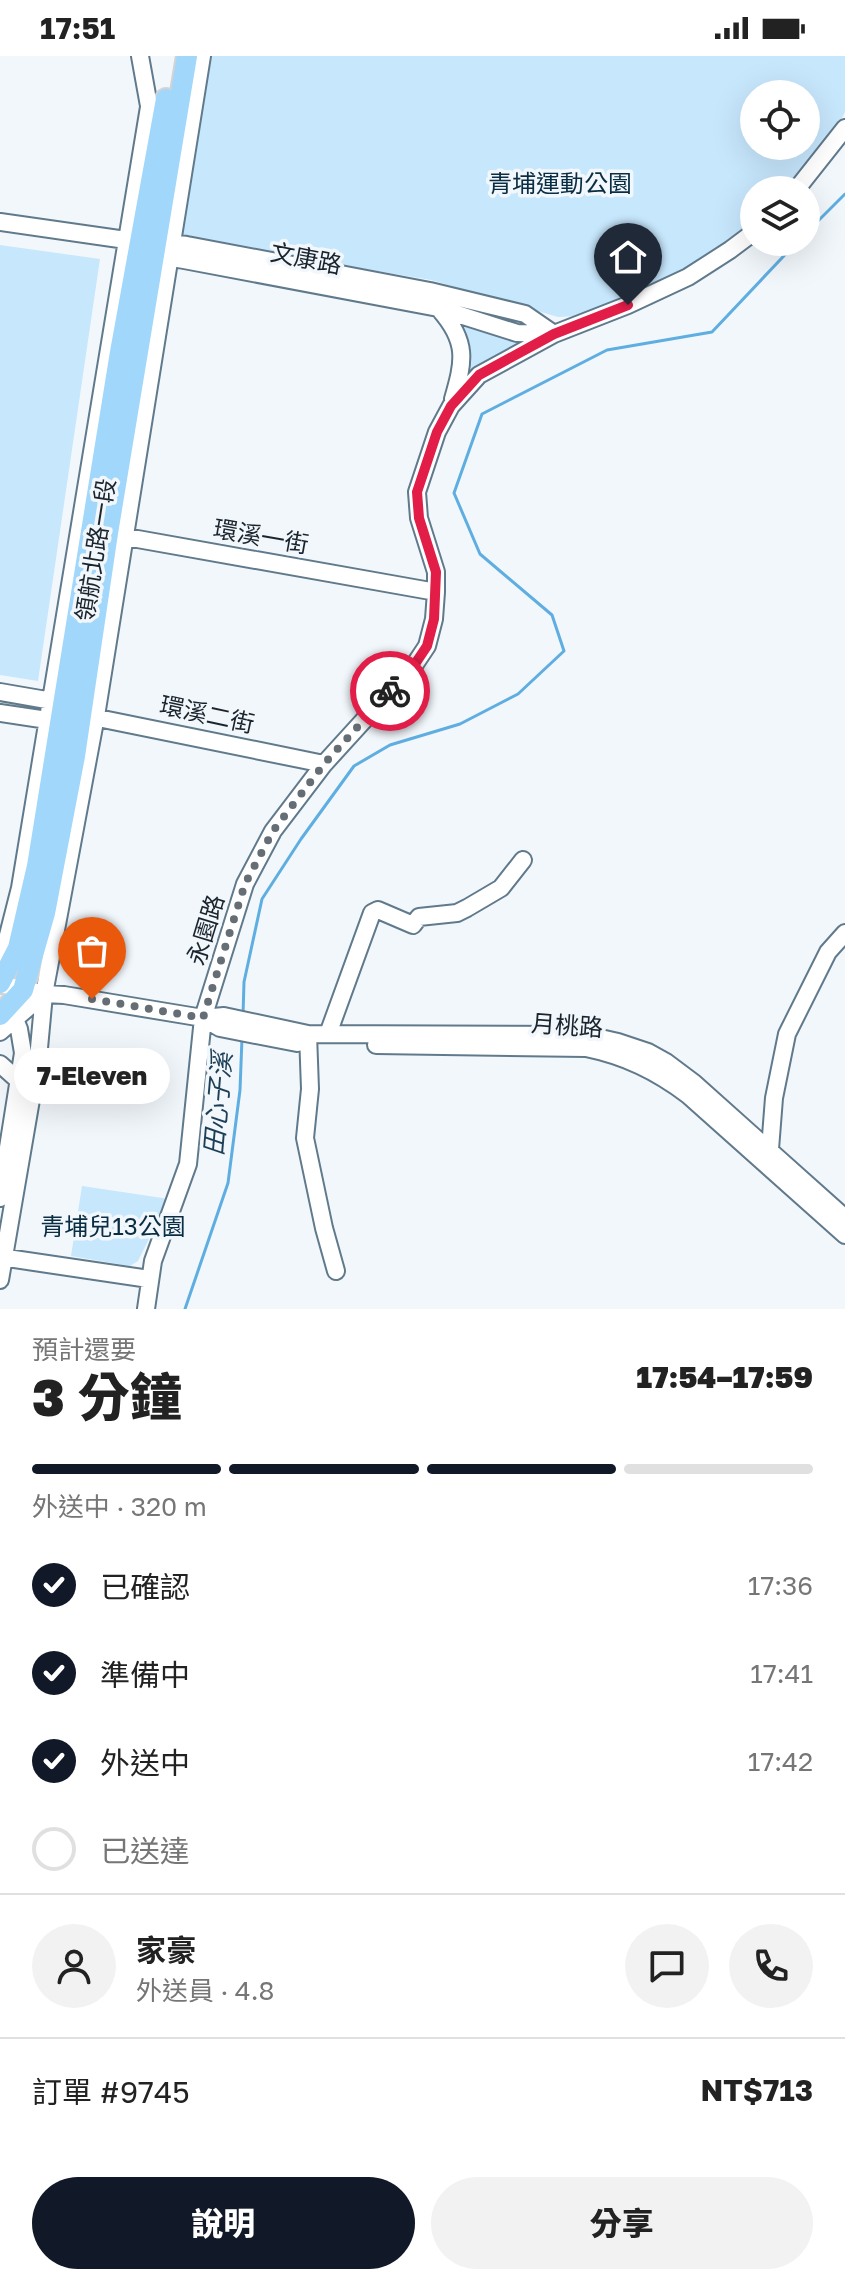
<!DOCTYPE html>
<html lang="zh-TW">
<meta charset="utf-8">
<style>
:root{--surface:#fff;--page:#f2f2f2;--text:#222;--muted:#767676;--line:#e0e0e0;--accent:#111827}
body{margin:0;font-family:"Golos Text","Noto Sans TC",sans-serif;background:var(--page);color:var(--text);height:100vh;display:flex;flex-direction:column;font-size:30px;white-space:nowrap}
*{box-sizing:border-box;margin:0}
p{font-size:26px;color:var(--muted)}
.icon{flex:none;width:44px;height:44px;fill:none;stroke:currentColor;stroke-width:2;stroke-linecap:round;stroke-linejoin:round}
.map{position:relative;height:1253px;overflow:hidden}
.panel{display:flex;flex-direction:column;background:var(--surface);flex:1}
.panel>*{flex:none}
.fabs{position:absolute;left:740px;top:24px;display:grid;gap:16px}
.fabs a{display:grid;place-items:center;width:80px;height:80px;border-radius:50%;background:var(--surface);box-shadow:0 8px 32px #0002;font-size:40px}
.pin{position:absolute;display:grid;place-items:center;width:68px;height:68px;color:#fff;margin:-82px -34px;border-radius:50% 50% 50% 0;rotate:-45deg;box-shadow:0 0 8px #0007}
.pin .icon{rotate:45deg}
.courier{position:absolute;display:grid;place-items:center;width:80px;height:80px;margin:-40px;border:6px solid #e11d48;border-radius:50%;background:#fff;color:#222;box-shadow:0 2px 10px #0007}
.bubble{position:absolute;height:56px;border-radius:28px;background:var(--surface);box-shadow:0 8px 32px #0002;font-size:26px;font-weight:800;line-height:56px;text-align:center}
.summary em{font-style:normal;font-weight:800}
.summary div{display:flex;flex-direction:column-reverse}
.summary{display:flex;align-items:center;justify-content:space-between;height:136px;padding:0 32px}
h1{font-size:52px;font-weight:800;line-height:60px}
.bar{display:grid;grid-template-columns:repeat(4,1fr);gap:12px 8px;align-content:center;height:96px;padding:0 32px}
.bar i{height:10px;border-radius:6px;background:var(--line)}
.bar .selected{background:var(--accent)}
.bar p{grid-column:span 4}
.line{display:flex;align-items:center;gap:20px;padding:0 32px;border-top:2px solid var(--line)}
.line div{flex:1}
.round{display:grid;place-items:center;flex:none;width:84px;height:84px;border-radius:42px;background:var(--page)}
ol{padding:0 32px;list-style:none}
li{display:flex;align-items:center;gap:24px;height:88px}
li p{margin-inline-start:auto}
li .icon{padding:8px;border-radius:50%;background:var(--accent);color:#fff;stroke-width:4}
li:last-child{color:var(--muted)}
li i{width:44px;height:44px;border:4px solid var(--line);border-radius:50%}
.primary-button{display:flex;gap:16px;margin-top:auto;padding:16px 32px}
.primary-button a{flex:1;height:92px;border-radius:48px;background:var(--accent);color:#fff;font-size:32px;font-weight:800;line-height:92px;text-align:center}
.primary-button a+a{background:var(--page);color:var(--text)}
.status{display:flex;justify-content:space-between;align-items:center;height:56px;padding:0 40px;background:var(--surface);direction:ltr}
.status svg{height:22px;fill:currentColor}
.map>svg:first-child{display:block}
.green{fill:#c7e7fd;fill-rule:evenodd}
.lines{fill:none;stroke-linecap:round;stroke-linejoin:round}
.stream{stroke:#5faee1;stroke-width:3}
.minor-casing{stroke:#607a8c;stroke-width:20}
.major-casing{stroke:#d1d3d5;stroke-width:24}
.minor{stroke:#fff;stroke-width:16}
.major{stroke:#a0d7fa;stroke-width:20}
.done{stroke:#666e75;stroke-width:8;stroke-dasharray:0 14.4}
.route{stroke:#e11d48;stroke-width:10}
.labels{text-anchor:middle;stroke-width:7;stroke-linejoin:round;paint-order:stroke}
.park-label{font-size:24px;fill:#092d42;stroke:#f2f7fc}
.street-label{font-size:24px;fill:#1a242c;stroke:#f2f7fc}
.water-label{font-size:26px;font-style:italic;fill:#1d3f55;stroke:#f2f7fc}
</style>
<div class="status"><b>17:51</b><svg viewBox="0 0 49 12"><path d="M0 12V9h3v3zM5 12V6h3v6zM10 12V3h3v9zM15 12V0h3v12zM26 1h20v11H26zM47 4h2v5h-2z"/></svg></div>
<div class="map">
<svg width="845" height="1253" viewBox="0 0 845 1253">
<rect width="100%" height="100%" fill="#f2f7fc"/>
<!-- green -->
<path class="green" d="M 212,0 L 845,0 L 845,56 L 836,74 L 787,134 L 754,134 L 754,170 L 687,212 L 579,260 L 558,261 L 431,224 L 184,183 L 177,175 ZM 754,38 L 806,38 L 806,90 L 754,90 Z
M 0,189 L 100,203 L 38,625 L 0,619 Z
M 457,265 L 517,278 L 520,286 L 515,292 L 475,316 C 461,308 460,280 457,265 Z
M 82,1130 L 169,1143 L 138,1205 L 130,1210 L 71,1200 Z"/>
<g class="lines">
<!-- stream -->
<path class="stream" d="M 806,177 L 845,138
M 243,959 L 244,926 L 262,843 L 301,783 L 354,710 L 390,689 L 460,668 L 518,638 L 564,595 L 552,559 L 480,498 L 454,437 L 482,358 L 607,294 L 712,276 L 797,186
M 185,1253 L 228,1127 L 240,1034 L 242,982"/>
<defs>
<path id="minor" d="M 140,0 L 151,61
M 796,134 L 845,72
M 0,166 L 133,185
M 164,191 C 172,192 178,187 187,189 L 430,235 L 525,258 L 554,278
M 170,192 L 178,203 L 184,204 L 438,252 L 517,277 L 552,278
M 440,254 C 468,286 464,305 453,343
M 115,479 L 436,536
M 0,636 L 58,646
M 0,657 L 54,665
M 88,660 L 324,708
M 0,898 L 6,887 L 20,832 L 149,51
M 0,928 L 44,938 L 64,939 L 203,962 L 224,960 L 308,978 L 587,979 L 618,986 L 648,996 L 666,1006 L 694,1027 L 845,1162
M 203,962 L 220,972 L 297,987
M 0,976 L 44,938 L 96,660 L 202,0
M 308,978 L 310,1033 L 305,1082 L 324,1172 L 336,1215
M 328,978 L 372,857 L 378,854 L 413,869 L 419,861 L 457,857 L 467,852 L 501,832 L 523,804
M 376,989 L 586,992 C 625,1000 656,1015 688,1039 L 845,1179
M 0,1008 L 19,1025
M 770,1093 L 774,1042 L 787,978 L 828,896 L 845,877
M 0,1142 L 23,997 L 19,973 L 12,956
M 0,1201 L 149,1223
M 0,1224 L 38,1003 L 44,938
M 146,1253 L 153,1205 L 188,1108 L 203,962 L 245,828 L 273,775 L 324,708 L 415,608 L 427,590 L 434,563 L 436,536 L 436,516 L 419,462 L 417,436 L 437,376 L 451,350 L 479,319 L 554,278 L 628,249 L 688,221 L 730,194 L 754,176"/>
<path id="major" d="M 0,927 L 18,892 L 37,810 L 120,296 L 166,43
M 0,959 L 23,934 L 45,857 L 75,700 L 108,477 L 187,0"/>
</defs>
<!-- minor casing -->
<use href="#minor" class="minor-casing"/>
<!-- major casing -->
<use href="#major" class="major-casing"/>
<!-- minor -->
<use href="#minor" class="minor"/>
<!-- major -->
<use href="#major" class="major"/>
</g>
<g class="lines">
<!-- done -->
<path class="done" d="M 92,943 L 203,962 L 245,828 L 273,775 L 324,708 L 390,635"/>
<!-- route -->
<path class="route" d="M 390,635 L 415,608 L 427,590 L 434,563 L 436,516 L 419,462 L 417,436 L 437,376 L 451,350 L 479,319 L 554,278 L 628,249"/>
</g>
<g class="labels">
<!-- park labels -->
<g class="park-label">
<text x="560" y="136">青埔運動公園</text>
<text x="113" y="1179">青埔兒13公園</text>
</g>
<!-- street labels -->
<g class="street-label">
<text transform="translate(306 203) rotate(11)" y="8">文康路</text>
<text transform="translate(261 481) rotate(10)" y="8">環溪一街</text>
<text transform="translate(96 494) rotate(-81)" y="8">領航北路一段</text>
<text transform="translate(207 659) rotate(12)" y="8">環溪二街</text>
<text transform="translate(206 874) rotate(-73)" y="8">永園路</text>
<text transform="translate(567 970) rotate(4)" y="8">月桃路</text>
</g>
<!-- water labels -->
<g class="water-label">
<text transform="translate(218 1048) rotate(-85)" y="9">田心子溪</text>
</g>
</g>
</svg>
<div class="fabs">
<a><svg class="icon" aria-label="locate" viewBox="0 0 24 24"><circle cx="12" cy="12" r="6"/><path d="M12 2v4M12 18v4M2 12h4M18 12h4"/></svg></a>
<a><svg class="icon" aria-label="layers" viewBox="0 0 24 24"><path d="M12 4l9 5-9 5-9-5zM3 14l9 5 9-5"/></svg></a>
</div>
<div class="pin" style="left:92px;top:943px;background:#ea580c"><svg class="icon" aria-label="bag" viewBox="0 0 24 24"><path d="M5 8h14l-1 12H6zM9 8a3 3 0 0 1 6 0"/></svg></div>
<div class="pin" style="left:628px;top:249px;background:#1f2937"><svg class="icon" aria-label="home" viewBox="0 0 24 24"><path d="M3 11l9-7 9 7M6 9v11h12V9"/></svg></div>
<div class="courier" style="left:390px;top:635px"><svg class="icon" aria-label="bike" viewBox="0 0 24 24"><circle cx="6" cy="16" r="4"/><circle cx="18" cy="16" r="4"/><path d="M6 16l4-8h5l3 8M10 8l3 8H6M13 5h3"/></svg></div>
<div class="bubble" style="left:14px;top:992px;width:156px">7-Eleven</div>
</div>
<section class="panel">
<div class="summary"><div><h1>3 分鐘</h1><p>預計還要</p></div><em>17:54–17:59</em></div>
<div class="bar"><i class="selected"></i><i class="selected"></i><i class="selected"></i><i></i><p>外送中 · 320 m</p></div>
<ol>
<li><svg class="icon" aria-label="check" viewBox="0 0 24 24"><path d="M5 12l5 5 9-10"/></svg>已確認<p>17:36</p></li>
<li><svg class="icon" aria-label="check" viewBox="0 0 24 24"><path d="M5 12l5 5 9-10"/></svg>準備中<p>17:41</p></li>
<li><svg class="icon" aria-label="check" viewBox="0 0 24 24"><path d="M5 12l5 5 9-10"/></svg>外送中<p>17:42</p></li>
<li><i></i>已送達</li>
</ol>
<div class="line" style="height:144px"><a class="round"><svg class="icon" aria-label="person" viewBox="0 0 24 24"><circle cx="12" cy="8" r="4"/><path d="M4 21q1-7 8-7t8 7"/></svg></a><div><b>家豪</b><p>外送員 · 4.8</p></div><a class="round"><svg class="icon" aria-label="chat" viewBox="0 0 24 24"><path d="M4 5h16v11H9l-5 4z"/></svg></a><a class="round"><svg class="icon" aria-label="phone" viewBox="0 0 24 24"><path d="M5 4h4l2 5-3 2q2 4 5 5l2-3 5 2v4C11 20 4 13 5 4z"/></svg></a></div>
<div class="line" style="height:104px"><div>訂單 #9745</div><b>NT$713</b></div>
<div class="primary-button"><a>說明</a><a>分享</a></div>
</section>
